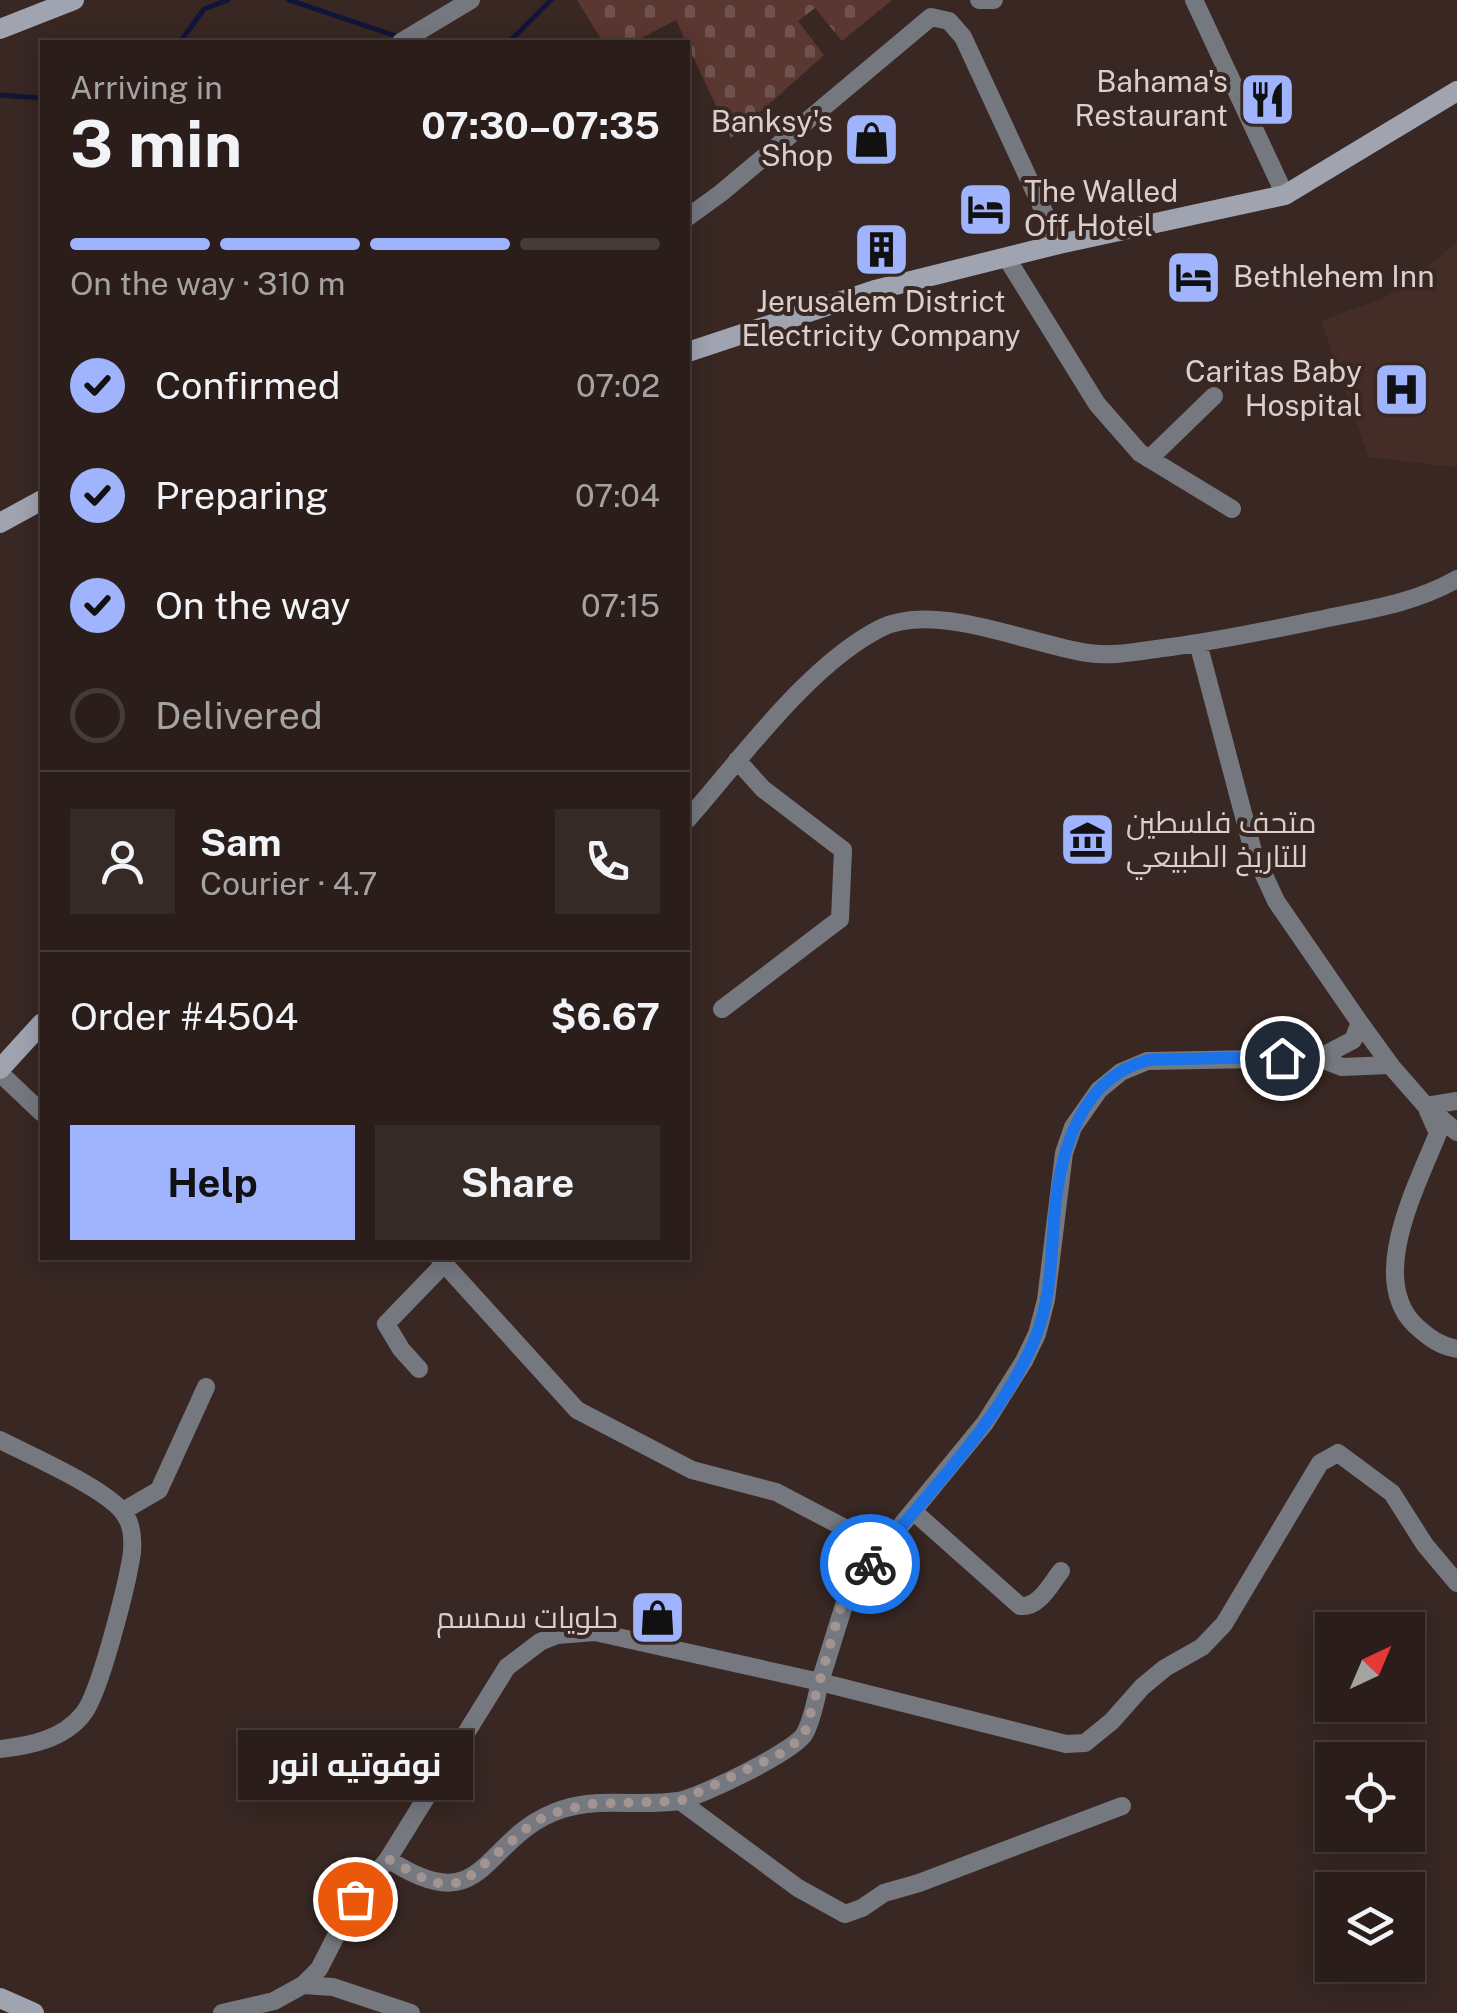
<!DOCTYPE html>
<meta charset="utf-8">
<style>
:root{--surface:#2a1d1a;--page:#362a27;--text:#f1f3f6;--muted:#a5a2a2;--line:#463b39;--accent:#a0b3fd}
body{margin:0;font-family:"Public Sans",Cairo,sans-serif;background:var(--page);color:var(--text);height:100vh;display:flex;flex-direction:column;font-size:38px;white-space:nowrap}
*{box-sizing:border-box;margin:0}
p{font-size:32px;color:var(--muted)}
.icon{flex:none;width:55px;height:55px;fill:none;stroke:currentColor;stroke-width:2;stroke-linecap:round;stroke-linejoin:round}
.map{position:relative;flex:1;overflow:hidden}
.sheet{position:absolute;left:40px;top:40px;width:650px;height:1220px;display:flex;flex-direction:column;background:var(--surface);border-radius:0px;box-shadow:0 5px 25px #0003,0 0 0 2px var(--line)}
.sheet>*{flex:none}
.needle{width:65px;rotate:44deg}
.tools{position:absolute;left:1315px;top:1612px;display:grid;gap:20px}
.tools a{display:grid;place-items:center;width:110px;height:110px;border-radius:0px;background:var(--surface);box-shadow:0 5px 25px #0003,0 0 0 2px var(--line);font-size:50px}
.pin{position:absolute;display:grid;place-items:center;width:85px;height:85px;color:#fff;margin:-42px;border:5px solid #fff;border-radius:50%;box-shadow:0 2px 10px #0007}
.courier{position:absolute;display:grid;place-items:center;width:100px;height:100px;margin:-50px;border:8px solid #1a73e8;border-radius:50%;background:#fff;color:#222;box-shadow:0 2px 12px #0007}
.bubble{position:absolute;height:70px;border-radius:0px;background:var(--surface);box-shadow:0 5px 25px #0003,0 0 0 2px var(--line);font-size:32px;font-weight:700;line-height:70px;text-align:center}
.head em{font-style:normal;font-weight:700}
.head div{display:flex;flex-direction:column-reverse}
.head{display:flex;align-items:center;justify-content:space-between;height:170px;padding:0 30px}
h1{font-size:65px;font-weight:700;line-height:75px}
.bar{display:grid;grid-template-columns:repeat(4,1fr);gap:15px 10px;align-content:center;height:120px;padding:0 30px}
.bar i{height:12px;border-radius:8px;background:var(--line)}
.bar .on{background:var(--accent)}
.bar p{grid-column:span 4}
.line{display:flex;align-items:center;gap:25px;padding:0 30px;border-top:2px solid var(--line)}
.line div{flex:1}
.round{display:grid;place-items:center;flex:none;width:105px;height:105px;border-radius:0px;background:var(--page)}
ol{padding:0 30px;list-style:none}
li{display:flex;align-items:center;gap:30px;height:110px}
li p{margin-inline-start:auto}
li .icon{padding:10px;border-radius:50%;background:var(--accent);color:#111;stroke-width:4}
li:last-child{color:var(--muted)}
li i{width:55px;height:55px;border:5px solid var(--line);border-radius:50%}
.button{display:flex;gap:20px;margin-top:auto;padding:20px 30px}
.button a{flex:1;height:115px;border-radius:0px;background:var(--accent);color:#111;font-size:40px;font-weight:700;line-height:115px;text-align:center}
.button a+a{background:var(--page);color:var(--text)}
.map>svg:first-child{display:block}
.built{fill:#452d27}
.cemetery{fill:url(#cemetery-stones)}
.lines{fill:none;stroke-linecap:round;stroke-linejoin:round}
.stream{stroke:#101539;stroke-width:5}
.street{stroke:#767880;stroke-width:18}
.secondary{stroke:#a0a4b1;stroke-width:20}
.done{stroke:#a29491;stroke-width:10;stroke-dasharray:0 18}
.route{stroke:#1a73e8;stroke-width:12}
.labels{text-anchor:middle;stroke-width:8;stroke-linejoin:round;paint-order:stroke}
.poi-label{font-size:30px;fill:#dbcfcc;stroke:#382723;text-anchor:end}
</style>
<div class="map">
<svg width="1457" height="2013" viewBox="0 0 1457 2013">
<defs>
<pattern id="cemetery-stones" width="16" height="16" patternUnits="userSpaceOnUse" patternTransform="scale(2.5)"><rect width="16" height="16" fill="#5a3730"/><path d="M2 7V4a2 2 0 0 1 4 0v3zM10 15v-3a2 2 0 0 1 4 0v3z" fill="#71534d"/></pattern>
</defs>
<rect width="100%" height="100%" fill="#382723"/>
<!-- built -->
<path class="built" d="M 1457,243 L 1457,464 L 1453,467 L 1369,457 L 1321,321 L 1388,296 Z"/>
<!-- cemetery -->
<path class="cemetery" d="M 577,0 L 892,0 L 842,41 L 815,8 L 798,21 L 824,55 L 731,138 L 676,20 L 634,42 L 603,42 Z"/>
<g class="lines">
<!-- stream -->
<path class="stream" d="M 289,0 L 399,37
M 180,42 L 204,9 L 228,0
M 509,42 L 551,0
M 0,95 L 42,98"/>
<!-- street -->
<path class="street" d="M 979,0 L 994,0
M 1194,0 L 1285,195
M 401,42 L 471,0
M 688,217 L 721,193 L 931,17 L 949,21 L 963,37 L 1059,244
M 1006,257 L 1097,404 L 1140,453 L 1232,509
M 1149,459 L 1214,396
M 1198,643 L 1253,851 L 1276,901 L 1360,1023 L 1353,1040 L 1319,1058
M 688,819 C 741,759 809,664 881,628 C 936,601 1031,645 1088,653 C 1116,657 1144,650 1171,647 C 1224,640 1275,629 1328,618 C 1373,609 1417,602 1457,579
M 722,1009 L 840,919 L 843,850 L 763,789 L 737,760
M 1360,1023 L 1392,1067
M 0,1073 L 42,1113
M 1426,1106 L 1457,1101
M 1428,1111 L 1438,1133 C 1418,1184 1366,1279 1416,1326 C 1428,1337 1440,1346 1457,1349
M 439,1258 L 577,1410 L 692,1470 L 776,1492 L 883,1548
M 419,1369 L 401,1349 L 386,1324 L 444,1264
M 0,1440 C 29,1455 110,1490 125,1515 C 132,1525 133,1539 132,1552 C 128,1581 100,1694 83,1714 C 64,1739 29,1746 0,1749
M 123,1511 L 159,1490 L 206,1387
M 913,1511 L 1020,1606 C 1039,1608 1050,1585 1061,1571
M 680,1801 L 798,1888 L 845,1914 L 862,1908 L 884,1893 L 919,1883 L 1122,1806
M 388,1859 C 488,1925 481,1835 563,1809 C 600,1797 640,1807 678,1801 C 700,1797 796,1751 805,1733 C 813,1718 816,1698 820,1682 L 1066,1744 L 1085,1743 L 1112,1721 L 1142,1687 L 1165,1668 L 1202,1647 L 1224,1624 L 1320,1463 L 1338,1453 L 1392,1493 L 1425,1545 L 1457,1583
M 303,1985 L 333,1987 L 411,2013
M 222,2013 L 274,2001 L 303,1985 L 319,1969 L 355,1899 L 388,1859 L 507,1667 L 540,1642 L 557,1635 L 595,1632 L 820,1682 L 849,1589 L 985,1423 L 1024,1361 L 1037,1334 L 1046,1300 L 1064,1153 L 1073,1127 L 1099,1090 L 1121,1072 L 1147,1061 L 1319,1058 L 1342,1067 L 1390,1065 L 1426,1106 L 1457,1132"/>
<!-- secondary -->
<path class="secondary" d="M 0,29 L 74,0
M 688,352 L 875,290 L 1059,244 L 1285,195 L 1457,91
M 0,523 L 42,500
M 0,1069 L 42,1023
M 0,1998 L 34,2013"/>
</g>
<g class="lines">
<!-- done -->
<path class="done" d="M 355,1899 L 388,1859 L 432,1883 L 462,1883 L 533,1823 L 550,1814 L 588,1804 L 680,1801 L 780,1754 L 804,1736 L 842,1603 L 870,1564"/>
<!-- route -->
<path class="route" d="M 870,1564 C 925,1496 1004,1417 1036,1336 C 1052,1296 1051,1251 1055,1208 C 1061,1150 1081,1080 1145,1061 C 1156,1058 1171,1060 1183,1059 C 1216,1058 1249,1057 1282,1058"/>
</g>
<!-- icons -->
<defs>
<symbol id="restaurant-square" viewBox="-11 -11 22 22"><rect x="-9" y="-9" width="18" height="18" rx="4" fill="#a0b3fd" stroke="#382723"/><path d="M-5-6h1v4h1v-4h1v4h1v-4h1v5L-1.5 .5V6h-2V.5L-5-1ZM5-6V6H3V1.5H1.5Q1.5-4 5-6Z" fill="#111"/></symbol>
<symbol id="shop-square" viewBox="-11 -11 22 22"><rect x="-9" y="-9" width="18" height="18" rx="4" fill="#a0b3fd" stroke="#382723"/><path d="M-5-2.5h2.3a2.7 3.5 0 0 1 5.4 0H5L5.5 6h-11ZM-1.5-2.5h3a1.5 2.3 0 0 0-3 0Z" fill="#111"/></symbol>
<symbol id="hotel-square" viewBox="-11 -11 22 22"><rect x="-9" y="-9" width="18" height="18" rx="4" fill="#a0b3fd" stroke="#382723"/><path d="M-6-4.5h1.5V1H6V5H4.5V3h-9V5H-6ZM-4 0a1.8 1.8 0 1 1 3.6 0ZM.5 0V-2.5h3Q6-2.5 6 0Z" fill="#111"/></symbol>
<symbol id="building-square" viewBox="-11 -11 22 22"><rect x="-9" y="-9" width="18" height="18" rx="4" fill="#a0b3fd" stroke="#382723"/><path d="M-4-6H4V6H1V3H-1V6H-4ZM-2.5-4.3h1.7v1.8h-1.7ZM.8-4.3h1.7v1.8H.8ZM-2.5-1h1.7V.8h-1.7ZM.8-1h1.7V.8H.8Z" fill="#111"/></symbol>
<symbol id="hospital-square" viewBox="-11 -11 22 22"><rect x="-9" y="-9" width="18" height="18" rx="4" fill="#a0b3fd" stroke="#382723"/><path d="M-5-5h3v3.5h4V-5h3V5h-3V1.5h-4V5h-3Z" fill="#111"/></symbol>
<symbol id="museum-square" viewBox="-11 -11 22 22"><rect x="-9" y="-9" width="18" height="18" rx="4" fill="#a0b3fd" stroke="#382723"/><path d="M0-6L6-3V-2H-6V-3ZM-5-1h2V3h-2ZM-1-1h2V3h-2ZM3-1h2V3H3ZM-6 4H6V6H-6Z" fill="#111"/></symbol>
</defs>
<g fill-rule="evenodd">
<use href="#restaurant-square" x="1236" y="68" width="63" height="63"/>
<use href="#shop-square" x="840" y="108" width="63" height="63"/>
<use href="#hotel-square" x="954" y="178" width="63" height="63"/>
<use href="#building-square" x="850" y="218" width="63" height="63"/>
<use href="#hotel-square" x="1162" y="246" width="63" height="63"/>
<use href="#hospital-square" x="1370" y="358" width="63" height="63"/>
<use href="#museum-square" x="1056" y="808" width="63" height="63"/>
<use href="#shop-square" x="626" y="1586" width="63" height="63"/>
</g>
<g class="labels">
<!-- poi labels -->
<g class="poi-label">
<text x="1228" y="92">Bahama's<tspan x="1228" dy="34">Restaurant</tspan></text>
<text x="833" y="132">Banksy's<tspan x="833" dy="34">Shop</tspan></text>
<text x="1024" y="202" text-anchor="start">The Walled<tspan x="1024" dy="34">Off Hotel</tspan></text>
<text x="1233" y="287" text-anchor="start">Bethlehem Inn</text>
<text x="881" y="312" text-anchor="middle">Jerusalem District<tspan x="881" dy="34">Electricity Company</tspan></text>
<text x="1362" y="382">Caritas Baby<tspan x="1362" dy="34">Hospital</tspan></text>
<text x="1126" y="833" text-anchor="start">متحف فلسطين<tspan x="1126" dy="34">للتاريخ الطبيعي</tspan></text>
<text x="618" y="1628">حلويات سمسم</text>
</g>
</g>
</svg>
<div class="tools">
<a><svg class="needle" viewBox="-14 -14 28 28"><path d="M0-13l5 13h-10z" fill="#e53935"/><path d="M0 13l5-13h-10z" fill="#a5a2a2"/></svg></a>
<a><svg class="icon" aria-label="locate" viewBox="0 0 24 24"><circle cx="12" cy="12" r="6"/><path d="M12 2v4M12 18v4M2 12h4M18 12h4"/></svg></a>
<a><svg class="icon" aria-label="layers" viewBox="0 0 24 24"><path d="M12 4l9 5-9 5-9-5zM3 14l9 5 9-5"/></svg></a>
</div>
<div class="pin" style="left:355px;top:1899px;background:#ea580c"><svg class="icon" aria-label="bag" viewBox="0 0 24 24"><path d="M5 8h14l-1 12H6zM9 8a3 3 0 0 1 6 0"/></svg></div>
<div class="pin" style="left:1282px;top:1058px;background:#1f2937"><svg class="icon" aria-label="home" viewBox="0 0 24 24"><path d="M3 11l9-7 9 7M6 9v11h12V9"/></svg></div>
<div class="courier" style="left:870px;top:1564px"><svg class="icon" aria-label="bike" viewBox="0 0 24 24"><circle cx="6" cy="16" r="4"/><circle cx="18" cy="16" r="4"/><path d="M6 16l4-8h5l3 8M10 8l3 8H6M13 5h3"/></svg></div>
<div class="bubble" style="left:238px;top:1730px;width:235px">نوفوتيه انور</div>
<section class="sheet">
<div class="head"><div><h1>3 min</h1><p>Arriving in</p></div><em>07:30–07:35</em></div>
<div class="bar"><i class="on"></i><i class="on"></i><i class="on"></i><i></i><p>On the way · 310 m</p></div>
<ol>
<li><svg class="icon" aria-label="check" viewBox="0 0 24 24"><path d="M5 12l5 5 9-10"/></svg>Confirmed<p>07:02</p></li>
<li><svg class="icon" aria-label="check" viewBox="0 0 24 24"><path d="M5 12l5 5 9-10"/></svg>Preparing<p>07:04</p></li>
<li><svg class="icon" aria-label="check" viewBox="0 0 24 24"><path d="M5 12l5 5 9-10"/></svg>On the way<p>07:15</p></li>
<li><i></i>Delivered</li>
</ol>
<div class="line" style="height:180px"><a class="round"><svg class="icon" aria-label="person" viewBox="0 0 24 24"><circle cx="12" cy="8" r="4"/><path d="M4 21q1-7 8-7t8 7"/></svg></a><div><b>Sam</b><p>Courier · 4.7</p></div><a class="round"><svg class="icon" aria-label="phone" viewBox="0 0 24 24"><path d="M5 4h4l2 5-3 2q2 4 5 5l2-3 5 2v4C11 20 4 13 5 4z"/></svg></a></div>
<div class="line" style="height:130px"><div>Order #4504</div><b>$6.67</b></div>
<div class="button"><a>Help</a><a>Share</a></div>
</section>
</div>
